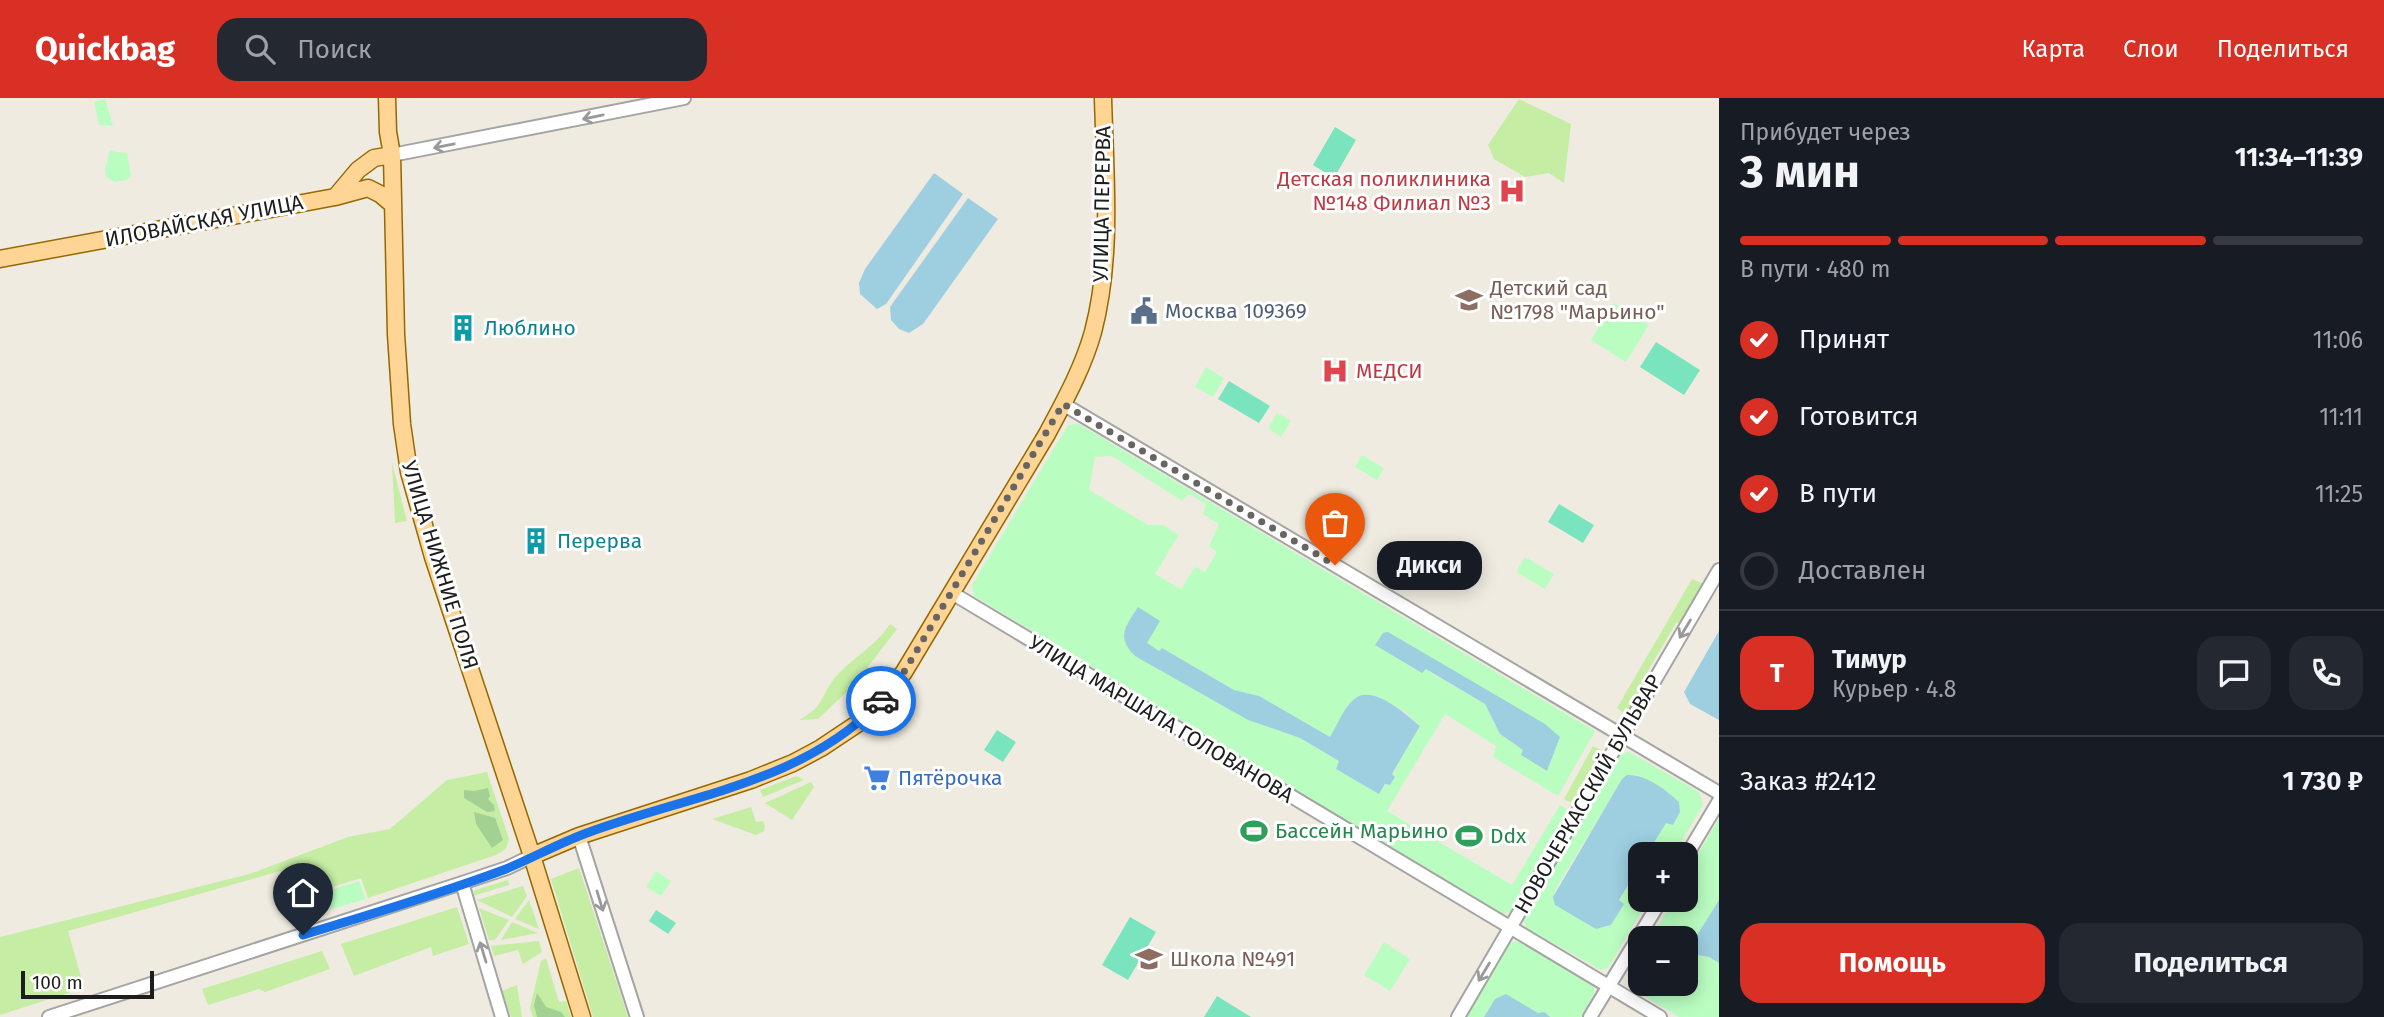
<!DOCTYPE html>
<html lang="ru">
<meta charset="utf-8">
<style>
:root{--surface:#171b24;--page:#242831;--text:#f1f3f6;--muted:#9ea1a6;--line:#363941;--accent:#d93025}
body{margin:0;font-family:"Fira Sans",sans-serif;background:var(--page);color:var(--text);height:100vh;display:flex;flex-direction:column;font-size:26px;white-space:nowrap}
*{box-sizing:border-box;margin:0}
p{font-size:23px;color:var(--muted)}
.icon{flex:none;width:38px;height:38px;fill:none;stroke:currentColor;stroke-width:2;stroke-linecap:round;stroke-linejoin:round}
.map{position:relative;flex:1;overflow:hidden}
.side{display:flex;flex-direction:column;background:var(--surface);width:665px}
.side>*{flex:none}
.buttons{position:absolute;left:1628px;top:744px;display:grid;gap:14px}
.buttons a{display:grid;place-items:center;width:70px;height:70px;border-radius:14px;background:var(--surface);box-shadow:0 4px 18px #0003;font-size:35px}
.scale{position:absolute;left:21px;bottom:18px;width:133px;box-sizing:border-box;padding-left:7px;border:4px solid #1d1d1d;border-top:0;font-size:19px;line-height:24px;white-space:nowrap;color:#1d1d1d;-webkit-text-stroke:5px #fff;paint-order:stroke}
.pin{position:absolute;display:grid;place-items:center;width:60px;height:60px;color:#fff;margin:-72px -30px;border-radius:50% 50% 50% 0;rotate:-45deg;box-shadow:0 0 7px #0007}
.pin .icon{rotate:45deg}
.courier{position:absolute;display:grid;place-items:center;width:70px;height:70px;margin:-35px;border:5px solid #1a73e8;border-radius:50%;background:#fff;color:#222;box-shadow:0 2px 9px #0007}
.bubble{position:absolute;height:49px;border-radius:21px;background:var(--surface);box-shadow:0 4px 18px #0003;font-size:23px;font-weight:700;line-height:49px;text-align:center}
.head em{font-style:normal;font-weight:700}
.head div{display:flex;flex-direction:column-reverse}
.head{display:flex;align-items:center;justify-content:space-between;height:119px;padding:0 21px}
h1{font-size:46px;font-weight:700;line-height:52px}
.bar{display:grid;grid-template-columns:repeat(4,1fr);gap:10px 7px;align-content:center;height:84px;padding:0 21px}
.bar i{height:9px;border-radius:5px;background:var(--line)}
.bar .selected{background:var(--accent)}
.bar p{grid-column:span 4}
.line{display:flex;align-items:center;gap:18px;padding:0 21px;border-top:2px solid var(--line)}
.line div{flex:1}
.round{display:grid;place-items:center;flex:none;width:74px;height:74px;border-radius:21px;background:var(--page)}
ol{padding:0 21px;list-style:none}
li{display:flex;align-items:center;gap:21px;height:77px}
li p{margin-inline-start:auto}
li .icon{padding:7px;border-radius:50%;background:var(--accent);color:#fff;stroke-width:4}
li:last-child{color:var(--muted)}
li i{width:38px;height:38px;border:4px solid var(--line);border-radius:50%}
.action{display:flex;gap:14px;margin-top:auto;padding:14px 21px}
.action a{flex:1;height:80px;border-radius:21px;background:var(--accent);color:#fff;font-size:28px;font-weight:700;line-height:80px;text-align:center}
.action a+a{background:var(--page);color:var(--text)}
header{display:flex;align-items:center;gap:42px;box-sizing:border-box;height:98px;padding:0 35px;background:var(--accent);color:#fff}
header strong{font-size:33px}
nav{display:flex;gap:38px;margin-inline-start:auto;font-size:24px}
.search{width:490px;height:63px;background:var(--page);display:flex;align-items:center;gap:18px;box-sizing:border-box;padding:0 24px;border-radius:21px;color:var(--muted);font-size:26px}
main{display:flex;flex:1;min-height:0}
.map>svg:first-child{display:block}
.grass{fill:#c5eda3}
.forest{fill:#a3d193}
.park{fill:#bafdc1;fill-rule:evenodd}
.pitch{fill:#79e4be}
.water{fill:#9ecfe0}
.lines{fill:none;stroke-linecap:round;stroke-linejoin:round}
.minor-casing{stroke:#a4a4a4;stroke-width:16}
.major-casing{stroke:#956800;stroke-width:19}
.minor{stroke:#fff;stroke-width:12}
.major{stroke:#ffd596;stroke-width:16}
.oneway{stroke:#999}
.done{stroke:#666562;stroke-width:7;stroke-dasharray:0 12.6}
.route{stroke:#1a73e8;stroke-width:9}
.labels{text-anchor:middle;stroke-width:6;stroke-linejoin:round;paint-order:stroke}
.health-label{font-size:21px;fill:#be3a42;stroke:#fff;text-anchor:end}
.street-label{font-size:21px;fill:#1d1d1d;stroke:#fff}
.education-label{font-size:21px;fill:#785e54;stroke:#fff;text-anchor:start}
.service-label{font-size:21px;fill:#4e5e75;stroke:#fff;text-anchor:start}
.culture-label{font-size:21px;fill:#0d838f;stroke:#fff;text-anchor:start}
.shop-label{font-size:21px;fill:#366cbe;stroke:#fff;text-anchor:start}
.leisure-label{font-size:21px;fill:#27864d;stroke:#fff;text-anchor:start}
</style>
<header>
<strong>Quickbag</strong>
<div class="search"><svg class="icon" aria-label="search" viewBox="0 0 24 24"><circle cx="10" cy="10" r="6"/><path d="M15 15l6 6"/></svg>Поиск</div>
<nav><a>Карта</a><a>Слои</a><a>Поделиться</a></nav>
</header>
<main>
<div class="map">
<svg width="1719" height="919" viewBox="0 0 1719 919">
<rect width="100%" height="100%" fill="#efebe1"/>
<!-- grass -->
<path class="grass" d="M 1519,1 L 1571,26 L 1564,85 L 1549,75 L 1525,79 L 1494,61 L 1488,47 Z
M 392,365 L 407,423 L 395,425 Z
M 1692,481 L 1704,486 L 1683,524 L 1676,525 L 1645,578 L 1646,583 L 1633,608 L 1624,616 L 1617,610 Z
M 890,526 L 897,531 L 854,587 L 818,621 L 799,622 C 824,609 819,601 834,581 C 851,560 874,550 890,526 Z
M 1593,648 L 1603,653 L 1604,658 L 1576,707 L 1564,701 Z
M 487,674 L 509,741 L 506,751 L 496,757 L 368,800 L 361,780 L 320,793 L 326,814 L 309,820 L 291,770 L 68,833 L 84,890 L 0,917 L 0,839 L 249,776 L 348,739 L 390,731 L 447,682 Z
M 796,678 L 804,682 L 763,699 L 760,692 Z
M 811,684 L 814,689 L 792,722 L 765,705 Z
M 751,709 L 756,724 L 763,723 L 765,728 L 764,733 L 756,737 L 712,721 Z
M 579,770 L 628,919 L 593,919 L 551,781 Z
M 508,782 L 509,787 L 473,798 L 475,792 Z
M 523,788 L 527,798 L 512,819 L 477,802 Z
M 529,802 L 539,831 L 515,821 Z
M 457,809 L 469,846 L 433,858 L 431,849 L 354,878 L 341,846 Z
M 479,810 L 509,822 L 495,842 L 489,842 Z
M 512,824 L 538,835 L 501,842 Z
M 539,843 L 542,854 L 523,866 L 518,852 L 494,858 L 491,848 Z
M 322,853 L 330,871 L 265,894 L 259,891 L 208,907 L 202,891 Z
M 546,860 L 559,904 L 566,903 L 571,919 L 533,919 L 530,910 L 541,863 Z
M 517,887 L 522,919 L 511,919 L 502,893 Z"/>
<!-- forest -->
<path class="forest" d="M 488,690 L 490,698 L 488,701 L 494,707 L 495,713 L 487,714 L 464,700 L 464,692 L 474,693 Z
M 474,714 L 495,720 L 503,742 L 492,750 L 476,726 Z
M 537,895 L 546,909 L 561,914 L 565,919 L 537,919 L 534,907 Z"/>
<!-- park -->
<path class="park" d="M 105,1 L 113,28 L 99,27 L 94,4 Z
M 110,53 L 127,55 L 131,78 L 127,82 L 115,84 L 106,79 L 105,71 Z
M 1614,205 L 1649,227 L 1626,264 L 1591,242 Z
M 1206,269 L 1224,280 L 1213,299 L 1195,289 Z
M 1277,315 L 1291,323 L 1281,339 L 1268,330 Z
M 1079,326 L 1595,633 L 1558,698 L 1493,659 L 1496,648 L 1445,616 L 1387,713 L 1512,787 L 1560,707 L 1572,714 L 1514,812 L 1503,816 L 974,498 L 972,487 L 1068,327 ZM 1112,358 L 1182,403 L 1189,396 L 1206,406 L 1203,416 L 1219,426 L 1209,448 L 1217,454 L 1205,474 L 1195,469 L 1181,491 L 1155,476 L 1179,437 L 1163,427 L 1148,427 L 1089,392 L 1095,359 ZM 1160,523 L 1146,545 L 1159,553 L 1162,550 L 1234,592 L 1259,598 L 1330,640 L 1354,601 L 1379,599 L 1405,614 L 1420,628 L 1392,677 L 1395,679 L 1390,687 L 1386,686 L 1380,695 L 1336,671 L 1339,663 L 1300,640 L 1248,622 L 1124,532 ZM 1425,571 L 1560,639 L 1547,673 L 1521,657 L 1524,652 L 1500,636 L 1485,606 Z
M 1362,357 L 1384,370 L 1377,382 L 1355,369 Z
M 1525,459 L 1554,476 L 1545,491 L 1516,474 Z
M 1629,654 L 1699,694 L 1703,707 L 1674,756 L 1647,756 L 1666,724 L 1673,727 L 1680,714 L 1679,704 L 1640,678 L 1627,677 L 1622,682 L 1555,792 L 1556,807 L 1596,831 L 1611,827 L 1623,806 L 1619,803 L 1640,768 L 1640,802 L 1648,802 L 1608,870 L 1601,872 L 1526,830 L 1522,816 L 1619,656 Z
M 1719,720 L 1719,802 L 1689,850 L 1701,858 L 1716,861 L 1719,865 L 1719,919 L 1679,919 L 1635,893 L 1630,885 L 1630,876 L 1640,859 L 1640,886 L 1685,886 L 1685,840 L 1651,840 L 1673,802 L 1685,802 L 1685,779 Z
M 656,773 L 671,783 L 661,798 L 646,789 Z
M 359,783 L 366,801 L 328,812 L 322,795 Z
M 1384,844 L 1410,861 L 1390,893 L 1364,877 Z
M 1511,844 L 1519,844 L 1594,888 L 1594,896 L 1581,919 L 1550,919 L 1545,914 L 1539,915 L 1495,901 L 1484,919 L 1465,919 Z"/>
<!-- pitch -->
<path class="pitch" d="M 1335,29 L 1356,42 L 1334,80 L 1313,67 Z
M 1656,244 L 1700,272 L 1684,297 L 1640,269 Z
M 1229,283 L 1270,308 L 1259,325 L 1218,301 Z
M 1559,406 L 1594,427 L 1583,445 L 1548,424 Z
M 997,632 L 1016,644 L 1003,664 L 984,652 Z
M 656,812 L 676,825 L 668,836 L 649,823 Z
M 1130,819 L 1156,834 L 1128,882 L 1102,867 Z
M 1217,898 L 1251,919 L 1204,919 Z"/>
<!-- water -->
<path class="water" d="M 934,75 L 963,96 L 886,206 L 877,211 L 860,196 L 859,185 L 865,171 Z
M 968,100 L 998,121 L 923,226 L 909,235 L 899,231 L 891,222 L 890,209 Z
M 1138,509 L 1160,523 L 1147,545 L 1159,553 L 1162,550 L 1234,592 L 1259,598 L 1330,639 C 1337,628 1343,611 1353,602 C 1371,584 1406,616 1420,628 L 1392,676 L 1395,679 L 1390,687 L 1385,686 L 1379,696 L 1336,671 L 1339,663 L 1300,640 L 1248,622 L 1135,558 C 1116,539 1125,529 1138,509 Z
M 1719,533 L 1719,622 L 1690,606 L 1684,594 Z
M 1388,534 L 1545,626 L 1560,639 L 1547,673 L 1521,657 L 1523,652 L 1500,636 L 1485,606 L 1426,571 L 1422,575 L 1375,547 L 1383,535 Z
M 1627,677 C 1646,676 1666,692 1679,704 L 1680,714 L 1673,727 L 1666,725 L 1647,756 L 1640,756 L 1640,768 L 1619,802 L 1624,806 L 1611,827 L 1596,831 L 1555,807 L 1553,799 L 1622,681 Z
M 1719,802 L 1719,865 L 1709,859 L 1691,856 L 1689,850 Z
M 1506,896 L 1538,915 L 1545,914 L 1550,919 L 1484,919 L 1495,901 Z"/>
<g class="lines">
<defs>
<path id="minor" d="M 392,57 L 684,0
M 1063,306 L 1719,695
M 952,495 L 1660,919
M 579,738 L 637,919
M 1685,760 L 1719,703
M 462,785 L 502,919
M 49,919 L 462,785 L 507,770 L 532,758
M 1458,919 L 1719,472
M 1590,919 L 1661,802"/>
<path id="major" d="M 387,0 L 388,34 L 392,57 L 396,236 L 402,326 L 409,374 L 433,459 L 532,758 L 582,919
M 337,97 L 358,72 L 374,60 L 392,57
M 0,161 L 335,99 L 368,90 L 380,96 L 393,107
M 532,758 L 579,738 L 751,682 L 793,665 L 821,650 L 860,624 L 880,604 L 904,574 L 1047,336 C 1064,304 1083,270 1093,234 C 1113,158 1105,77 1103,0"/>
</defs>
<!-- minor casing -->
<use href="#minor" class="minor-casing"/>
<!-- major casing -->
<use href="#major" class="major-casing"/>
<!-- minor -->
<use href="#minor" class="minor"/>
<!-- major -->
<use href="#major" class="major"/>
</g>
<!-- one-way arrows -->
<defs><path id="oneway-shaft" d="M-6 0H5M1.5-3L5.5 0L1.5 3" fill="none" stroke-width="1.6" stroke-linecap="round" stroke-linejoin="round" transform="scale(1.75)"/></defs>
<g class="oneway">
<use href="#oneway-shaft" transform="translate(593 19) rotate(168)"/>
<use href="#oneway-shaft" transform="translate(444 48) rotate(169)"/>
<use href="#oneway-shaft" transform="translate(1685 531) rotate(121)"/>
<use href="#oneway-shaft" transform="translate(600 803) rotate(73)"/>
<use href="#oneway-shaft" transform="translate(483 854) rotate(-107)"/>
<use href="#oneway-shaft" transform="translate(1484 874) rotate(121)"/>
</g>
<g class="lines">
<!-- done -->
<path class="done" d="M 881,603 L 904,574 L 1063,306 L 1335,467"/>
<!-- route -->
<path class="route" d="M 303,837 C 371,816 440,796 506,771 C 530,761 554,748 579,738 C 681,698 802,687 881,603"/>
</g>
<!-- icons -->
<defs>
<symbol id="hospital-bare" viewBox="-9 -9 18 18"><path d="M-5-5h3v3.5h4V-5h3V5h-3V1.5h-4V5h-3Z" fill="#e0444e" stroke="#fff" stroke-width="2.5" paint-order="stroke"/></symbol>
<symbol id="school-bare" viewBox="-9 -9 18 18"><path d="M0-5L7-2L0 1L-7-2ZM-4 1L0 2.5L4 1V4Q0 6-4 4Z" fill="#8d6e63" stroke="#fff" stroke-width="2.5" paint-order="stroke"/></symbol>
<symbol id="civic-bare" viewBox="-9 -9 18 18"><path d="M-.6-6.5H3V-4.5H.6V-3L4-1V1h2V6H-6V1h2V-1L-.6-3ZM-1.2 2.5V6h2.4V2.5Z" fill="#5c6f8a" stroke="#fff" stroke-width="2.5" paint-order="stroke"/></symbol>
<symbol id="building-bare" viewBox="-9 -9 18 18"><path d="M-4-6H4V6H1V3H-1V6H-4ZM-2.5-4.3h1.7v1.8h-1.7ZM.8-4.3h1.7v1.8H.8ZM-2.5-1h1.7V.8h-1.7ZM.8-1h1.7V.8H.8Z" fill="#0f9aa8" stroke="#fff" stroke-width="2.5" paint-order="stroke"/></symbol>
<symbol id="supermarket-bare" viewBox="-9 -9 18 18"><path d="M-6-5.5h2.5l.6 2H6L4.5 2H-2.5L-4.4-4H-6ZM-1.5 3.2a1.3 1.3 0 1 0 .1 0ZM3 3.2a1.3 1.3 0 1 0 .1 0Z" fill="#3f7fe0" stroke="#fff" stroke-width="2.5" paint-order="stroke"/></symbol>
<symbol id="stadium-bare" viewBox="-9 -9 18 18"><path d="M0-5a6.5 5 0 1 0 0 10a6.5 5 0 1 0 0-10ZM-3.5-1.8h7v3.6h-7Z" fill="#2e9e5b" stroke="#fff" stroke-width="2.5" paint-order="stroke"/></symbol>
</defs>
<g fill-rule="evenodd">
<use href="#hospital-bare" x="1493" y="74" width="38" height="38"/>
<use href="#school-bare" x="1450" y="183" width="38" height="38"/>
<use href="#civic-bare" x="1125" y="194" width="38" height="38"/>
<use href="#building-bare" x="444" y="211" width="38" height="38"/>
<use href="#hospital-bare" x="1316" y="254" width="38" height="38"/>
<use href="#building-bare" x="517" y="424" width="38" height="38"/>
<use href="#supermarket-bare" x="858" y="661" width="38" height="38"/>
<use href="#stadium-bare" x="1235" y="714" width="38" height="38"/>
<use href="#stadium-bare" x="1450" y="719" width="38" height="38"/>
<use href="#school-bare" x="1130" y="842" width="38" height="38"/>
</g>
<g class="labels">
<!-- health labels -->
<g class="health-label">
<text x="1491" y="88">Детская поликлиника<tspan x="1491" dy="24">№148 Филиал №3</tspan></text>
<text x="1356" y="280" text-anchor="start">МЕДСИ</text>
</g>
<!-- street labels -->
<g class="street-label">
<text transform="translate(1102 106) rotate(-89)" y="7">УЛИЦА ПЕРЕРВА</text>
<text transform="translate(204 123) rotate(-11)" y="7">ИЛОВАЙСКАЯ УЛИЦА</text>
<text transform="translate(440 467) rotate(73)" y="7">УЛИЦА НИЖНИЕ ПОЛЯ</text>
<text transform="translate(1161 621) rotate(31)" y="7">УЛИЦА МАРШАЛА ГОЛОВАНОВА</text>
<text transform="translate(1588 696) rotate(-60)" y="7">НОВОЧЕРКАССКИЙ БУЛЬВАР</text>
</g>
<!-- education labels -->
<g class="education-label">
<text x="1490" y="197">Детский сад<tspan x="1490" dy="24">№1798 "Марьино"</tspan></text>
<text x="1170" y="868">Школа №491</text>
</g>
<!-- service labels -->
<g class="service-label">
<text x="1165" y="220">Москва 109369</text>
</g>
<!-- culture labels -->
<g class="culture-label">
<text x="484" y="237">Люблино</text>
<text x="557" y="450">Перерва</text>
</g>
<!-- shop labels -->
<g class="shop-label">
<text x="898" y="687">Пятёрочка</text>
</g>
<!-- leisure labels -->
<g class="leisure-label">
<text x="1275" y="740">Бассейн Марьино</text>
<text x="1490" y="745">Ddx</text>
</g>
</g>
</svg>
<div class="buttons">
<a>+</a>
<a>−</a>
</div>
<div class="scale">100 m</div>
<div class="pin" style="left:1335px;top:467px;background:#ea580c"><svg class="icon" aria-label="bag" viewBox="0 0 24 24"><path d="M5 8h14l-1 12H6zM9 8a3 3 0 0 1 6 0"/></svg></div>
<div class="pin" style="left:303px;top:837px;background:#1f2937"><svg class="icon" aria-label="home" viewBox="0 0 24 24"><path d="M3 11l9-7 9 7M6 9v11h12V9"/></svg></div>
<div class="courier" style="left:881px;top:603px"><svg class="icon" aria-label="car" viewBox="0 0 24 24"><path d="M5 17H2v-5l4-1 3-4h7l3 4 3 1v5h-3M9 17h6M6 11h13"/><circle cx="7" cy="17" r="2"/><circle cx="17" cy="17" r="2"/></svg></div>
<div class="bubble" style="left:1377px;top:443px;width:105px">Дикси</div>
</div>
<section class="side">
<div class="head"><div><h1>3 мин</h1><p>Прибудет через</p></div><em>11:34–11:39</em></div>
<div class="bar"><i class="selected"></i><i class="selected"></i><i class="selected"></i><i></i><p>В пути · 480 m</p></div>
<ol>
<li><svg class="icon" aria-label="check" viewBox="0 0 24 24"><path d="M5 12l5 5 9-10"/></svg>Принят<p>11:06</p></li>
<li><svg class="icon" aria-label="check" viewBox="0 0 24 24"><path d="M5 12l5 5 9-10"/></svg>Готовится<p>11:11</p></li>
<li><svg class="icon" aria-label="check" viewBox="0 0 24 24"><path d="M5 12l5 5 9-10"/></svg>В пути<p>11:25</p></li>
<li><i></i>Доставлен</li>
</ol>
<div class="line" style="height:126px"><b class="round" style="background:var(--accent);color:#fff">Т</b><div><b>Тимур</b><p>Курьер · 4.8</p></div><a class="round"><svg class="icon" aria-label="chat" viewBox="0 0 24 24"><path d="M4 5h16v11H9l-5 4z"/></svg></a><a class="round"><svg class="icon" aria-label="phone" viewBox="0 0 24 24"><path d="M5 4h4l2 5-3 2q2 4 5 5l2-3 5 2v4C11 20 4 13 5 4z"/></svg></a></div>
<div class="line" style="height:91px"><div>Заказ #2412</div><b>1 730 ₽</b></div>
<div class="action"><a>Помощь</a><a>Поделиться</a></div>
</section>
</main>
